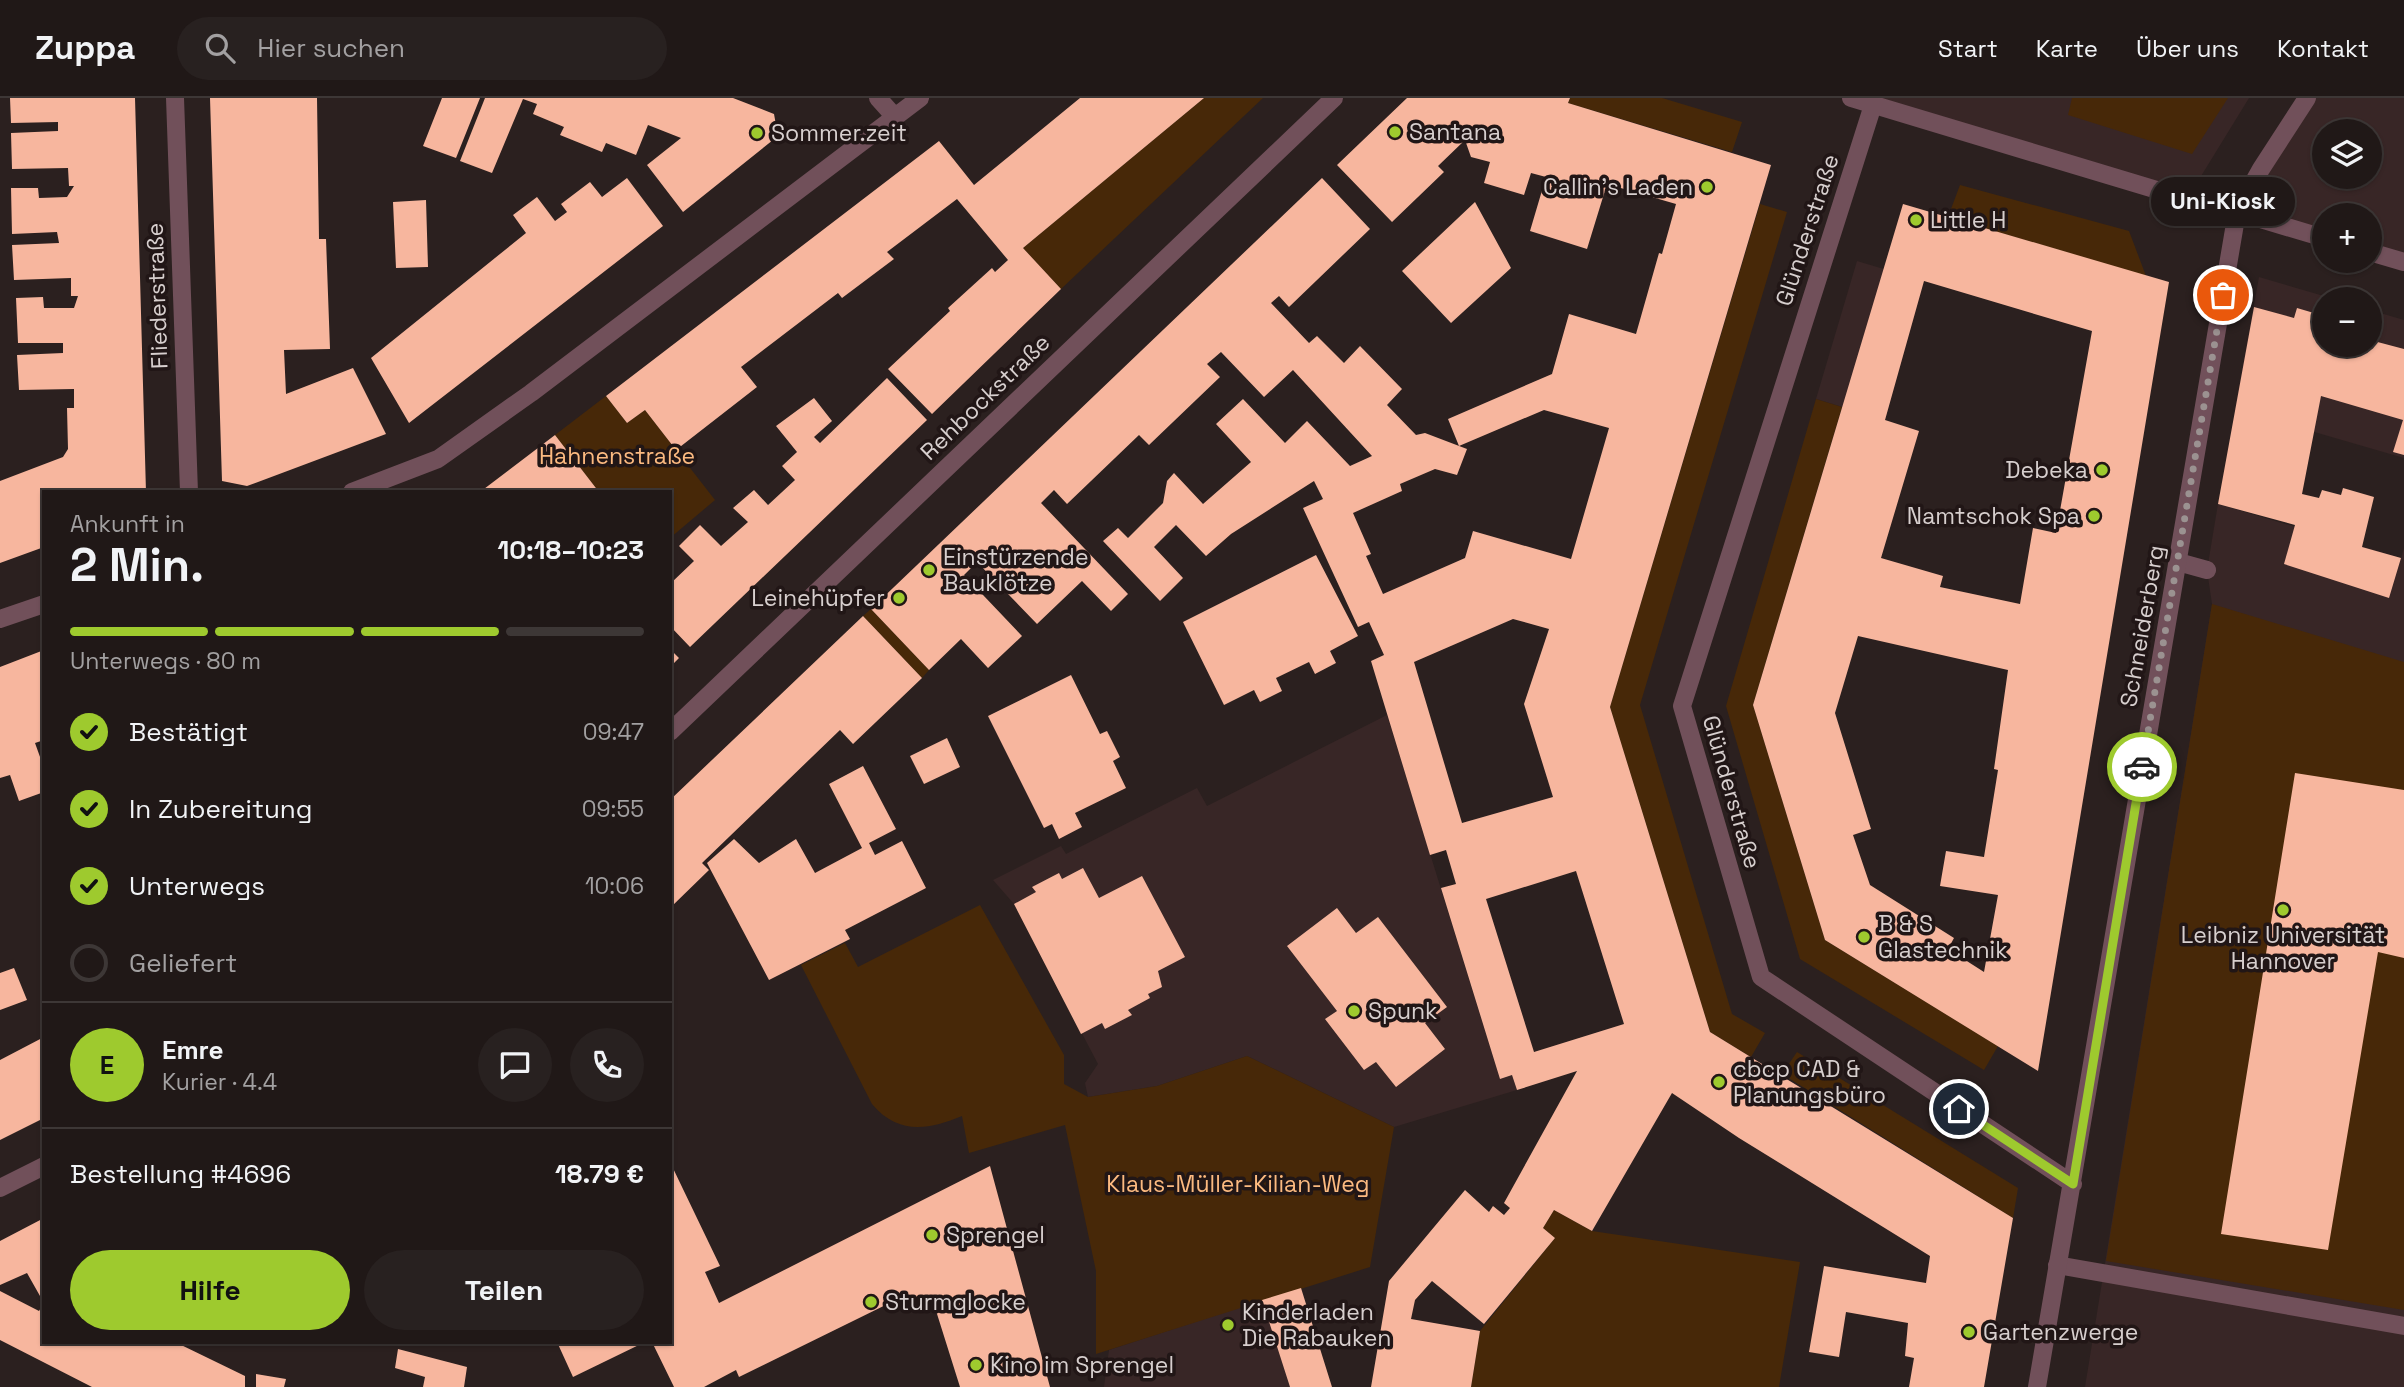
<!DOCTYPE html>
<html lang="de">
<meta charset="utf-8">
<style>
:root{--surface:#201817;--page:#282120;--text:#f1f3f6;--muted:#a2a0a1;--line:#3d3736;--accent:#9eca2e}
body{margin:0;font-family:"Space Grotesk",sans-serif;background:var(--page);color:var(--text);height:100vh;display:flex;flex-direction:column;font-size:26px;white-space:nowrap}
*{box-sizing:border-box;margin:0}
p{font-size:23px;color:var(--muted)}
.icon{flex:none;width:38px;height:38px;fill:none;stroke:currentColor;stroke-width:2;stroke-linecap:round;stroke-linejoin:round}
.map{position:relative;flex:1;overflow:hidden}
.sheet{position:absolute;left:42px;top:392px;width:630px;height:854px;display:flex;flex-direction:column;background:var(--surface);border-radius:0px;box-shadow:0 2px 5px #0004,0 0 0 2px var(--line)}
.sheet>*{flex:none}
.controls{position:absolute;left:2312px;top:21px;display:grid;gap:14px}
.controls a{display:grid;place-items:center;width:70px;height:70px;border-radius:50%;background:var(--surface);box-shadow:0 2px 5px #0004,0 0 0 2px var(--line);font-size:35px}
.pin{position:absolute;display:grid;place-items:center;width:60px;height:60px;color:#fff;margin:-30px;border:4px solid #fff;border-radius:50%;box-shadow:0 2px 7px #0007}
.courier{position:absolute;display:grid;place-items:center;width:70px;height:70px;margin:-35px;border:5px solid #9eca2e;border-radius:50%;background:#fff;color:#222;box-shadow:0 2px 9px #0007}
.bubble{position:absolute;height:49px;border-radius:24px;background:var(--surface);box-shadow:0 2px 5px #0004,0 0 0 2px var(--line);font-size:23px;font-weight:800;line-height:49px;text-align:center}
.overview em{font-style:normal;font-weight:800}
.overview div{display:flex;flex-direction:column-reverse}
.overview{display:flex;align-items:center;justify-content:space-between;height:119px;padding:0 28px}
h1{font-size:46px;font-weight:800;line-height:52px}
.bar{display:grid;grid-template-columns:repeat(4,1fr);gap:10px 7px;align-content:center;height:84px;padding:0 28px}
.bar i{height:9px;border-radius:5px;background:var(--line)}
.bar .selected{background:var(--accent)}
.bar p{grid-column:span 4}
.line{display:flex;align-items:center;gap:18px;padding:0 28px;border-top:2px solid var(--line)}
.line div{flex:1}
.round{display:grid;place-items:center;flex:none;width:74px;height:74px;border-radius:37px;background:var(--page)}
ol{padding:0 28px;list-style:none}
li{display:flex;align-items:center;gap:21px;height:77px}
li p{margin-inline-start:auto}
li .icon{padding:7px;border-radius:50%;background:var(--accent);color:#111;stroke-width:4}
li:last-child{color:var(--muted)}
li i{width:38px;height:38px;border:4px solid var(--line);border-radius:50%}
.button{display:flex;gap:14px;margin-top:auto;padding:14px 28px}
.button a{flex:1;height:80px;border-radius:42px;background:var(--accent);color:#111;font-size:28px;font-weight:800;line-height:80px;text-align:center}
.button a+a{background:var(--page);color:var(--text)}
header{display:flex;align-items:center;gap:42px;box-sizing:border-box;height:98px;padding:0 35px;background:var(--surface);border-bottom:2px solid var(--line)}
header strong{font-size:33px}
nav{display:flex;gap:38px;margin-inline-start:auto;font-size:24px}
.search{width:490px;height:63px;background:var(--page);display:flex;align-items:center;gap:18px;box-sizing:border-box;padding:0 24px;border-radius:38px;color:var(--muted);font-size:26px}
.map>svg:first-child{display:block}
.built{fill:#382626;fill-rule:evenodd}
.green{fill:#472808}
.building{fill:#f7b69e;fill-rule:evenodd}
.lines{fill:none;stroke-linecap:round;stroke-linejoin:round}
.service{stroke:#71505a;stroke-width:18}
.minor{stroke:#71505a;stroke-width:18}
.done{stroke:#9b9291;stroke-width:7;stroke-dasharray:0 12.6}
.route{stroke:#9eca2e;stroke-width:9}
.poi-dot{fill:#9eca2e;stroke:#211616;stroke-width:2.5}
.labels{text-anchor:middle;stroke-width:7;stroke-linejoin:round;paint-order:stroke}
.poi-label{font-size:23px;fill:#d7cfce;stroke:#211616;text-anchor:start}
.street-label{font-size:23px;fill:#d7cfce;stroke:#211616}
.park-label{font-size:23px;fill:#fcba80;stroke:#211616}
</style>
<header>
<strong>Zuppa</strong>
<div class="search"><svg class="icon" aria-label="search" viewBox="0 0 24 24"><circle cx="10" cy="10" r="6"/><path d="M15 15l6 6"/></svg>Hier suchen</div>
<nav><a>Start</a><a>Karte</a><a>Über uns</a><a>Kontakt</a></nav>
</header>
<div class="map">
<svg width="2404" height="1289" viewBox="0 0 2404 1289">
<rect width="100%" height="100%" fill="#2b201f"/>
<!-- built -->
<path class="built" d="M 1851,0 L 2249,0 L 2187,101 Z
M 2307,0 L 2404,0 L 2404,164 L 2370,154 L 2370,117 L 2324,117 L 2324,140 L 2237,114 ZM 2324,33 L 2370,33 L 2370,79 L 2324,79 Z
M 1857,163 L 1924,183 L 1885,322 L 1816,301 Z
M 2259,179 L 2334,201 L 2324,201 L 2324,247 L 2370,247 L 2370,212 L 2404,222 L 2404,360 L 2235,311 Z
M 2218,406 L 2401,460 L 2404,450 L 2404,1289 L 2085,1289 L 2212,506 L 2207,472 Z
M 1387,617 L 1500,981 L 1512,977 L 1517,992 L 1394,1029 L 1247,958 L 1157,988 L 1088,999 L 1085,985 L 1098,966 L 1014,806 L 993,782 L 1061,748 L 1066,756 L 1197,690 L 1207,708 Z
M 1262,1202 L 1290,1289 L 1104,1289 L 1109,1252 Z"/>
<!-- green -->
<path class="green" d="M 1204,0 L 1263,0 L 1061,191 L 1023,150 Z
M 1570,0 L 1662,0 L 1742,24 L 1732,54 L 1568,5 Z
M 2072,0 L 2228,0 L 2192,56 L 2068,17 Z
M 1960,87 L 2129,133 L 2146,178 L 1948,119 Z
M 1760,106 L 1787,114 L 1640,607 L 1732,916 L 1765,935 L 1751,959 L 1710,934 L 1610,609 Z
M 606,298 L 627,325 L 645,312 L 715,402 L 670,440 L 670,394 L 599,394 L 555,337 Z
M 1816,301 L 1842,309 L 1753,607 L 1825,842 L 1998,948 L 1984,972 L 1800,861 L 1726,608 Z
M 2212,506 L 2404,564 L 2404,1212 L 2106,1163 Z
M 871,511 L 929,572 L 922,580 L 863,518 Z
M 980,807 L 1064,957 L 1064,986 L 1088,999 L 1157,988 L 1247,958 L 1394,1029 L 1370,1169 L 1096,1256 L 1096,1173 L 1065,1027 L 969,1055 L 962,1018 C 928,1032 898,1037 872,1006 L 801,867 L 845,845 L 858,869 Z
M 1797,954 L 2018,1090 L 2013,1120 L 1782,976 Z
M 1554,1112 L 1592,1133 L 1800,1164 L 1779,1289 L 1471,1289 L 1480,1233 L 1555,1140 L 1543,1130 Z"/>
<!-- building -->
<path class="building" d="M 10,0 L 135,0 L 146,394 L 44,394 L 44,449 L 0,465 L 0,383 L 63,359 L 68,351 L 67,310 L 74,310 L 74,291 L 19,292 L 17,257 L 63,255 L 63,245 L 18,245 L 16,200 L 43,199 L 44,210 L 74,210 L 78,198 L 71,198 L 71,180 L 14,182 L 12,147 L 59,145 L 57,134 L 12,136 L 11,90 L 38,90 L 39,100 L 67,99 L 74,88 L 69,88 L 68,70 L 12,71 L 11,35 L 58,33 L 58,24 L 11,25 Z
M 210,0 L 317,0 L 319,141 L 326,141 L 330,251 L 284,252 L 286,296 L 353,270 L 386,336 L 247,388 L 222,383 Z
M 442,0 L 480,0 L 456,60 L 423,48 Z
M 485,0 L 733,0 L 774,16 L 778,38 L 683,114 L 647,67 L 681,40 L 648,27 L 636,57 L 606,45 L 602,54 L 560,37 L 564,29 L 533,16 L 537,6 L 523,1 L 492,75 L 460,63 Z
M 1080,0 L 1204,0 L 1023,150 L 1061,191 L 932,316 L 888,271 L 950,213 L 948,210 L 992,170 L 995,174 L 1008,162 L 957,101 L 887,154 L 894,161 L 842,200 L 838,195 L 741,269 L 757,289 L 676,352 L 645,312 L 627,325 L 606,298 L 939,43 L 974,87 Z
M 1407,0 L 1570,0 L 1568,5 L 1771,67 L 1610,609 L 1710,934 L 2013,1120 L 1984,1289 L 1909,1289 L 1914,1260 L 1905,1258 L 1908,1225 L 1846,1214 L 1839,1259 L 1809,1254 L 1824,1168 L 1926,1185 L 1930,1158 L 1739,1040 L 1672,995 L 1592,1133 L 1554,1112 L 1543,1130 L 1555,1140 L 1484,1226 L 1432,1183 L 1415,1202 L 1411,1221 L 1480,1233 L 1471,1289 L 1371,1289 L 1389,1183 L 1465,1092 L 1489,1114 L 1493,1108 L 1504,1117 L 1510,1110 L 1504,1105 L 1577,973 L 1517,992 L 1512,977 L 1500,981 L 1441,790 L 1456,786 L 1446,752 L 1430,757 L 1371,563 L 1384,557 L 1369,524 L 1358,529 L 1303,410 L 1323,401 L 1314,383 L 1231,436 L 1206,458 L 1176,427 L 1154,449 L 1183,480 L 1160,503 L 1103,443 L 1118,430 L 1128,440 L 1163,405 L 1167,383 L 1174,375 L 1203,406 L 1251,364 L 1216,326 L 1243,301 L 1285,345 L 1307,323 L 1350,368 L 1372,358 L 1293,272 L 1264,299 L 1221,254 L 1207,266 L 1220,279 L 1149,347 L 1139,337 L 1067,406 L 1054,392 L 1041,405 L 1128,496 L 1111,513 L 1082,483 L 1037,526 L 977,464 L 964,477 L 1022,538 L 988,570 L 961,541 L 929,572 L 871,511 L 1322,80 L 1370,131 L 1289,209 L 1279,198 L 1271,205 L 1309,245 L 1317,238 L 1344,265 L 1360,248 L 1402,291 L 1387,307 L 1416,337 L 1425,335 L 1467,351 L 1457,377 L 1435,371 L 1400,386 L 1402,393 L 1353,415 L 1371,456 L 1366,458 L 1383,496 L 1465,460 L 1473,433 L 1571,461 L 1609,330 L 1544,312 L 1459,348 L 1448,321 L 1552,276 L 1569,216 L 1636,236 L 1659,155 L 1662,156 L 1676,106 L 1607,86 L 1587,151 L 1530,133 L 1546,79 L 1531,75 L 1524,97 L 1484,85 L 1490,64 L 1471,59 L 1465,42 L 1438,68 L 1444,74 L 1392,124 L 1337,67 ZM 1513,521 L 1549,531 L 1524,606 L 1553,699 L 1462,725 L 1414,564 ZM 1576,773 L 1624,926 L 1534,954 L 1486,801 Z
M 627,80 L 663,128 L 409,325 L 371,260 L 526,135 L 513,117 L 537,99 L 555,123 L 567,114 L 561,106 L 590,84 L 602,99 Z
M 426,102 L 428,169 L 396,170 L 393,104 Z
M 1475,104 L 1511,170 L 1451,225 L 1402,173 Z
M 1903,106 L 2169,184 L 2038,973 L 1825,842 L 1753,607 ZM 1924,183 L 2092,233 L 2056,435 L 2033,430 L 2020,506 L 1940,489 L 1943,478 L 1881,460 L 1919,333 L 1885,322 ZM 1858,538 L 2008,572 L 1994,671 L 1998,672 L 1984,759 L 1946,753 L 1940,788 L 1998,797 L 1984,874 L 1948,851 L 1954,840 L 1870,787 L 1853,737 L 1871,731 L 1835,615 Z
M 2254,209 L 2294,220 L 2297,210 L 2324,218 L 2324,247 L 2370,247 L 2370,242 L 2404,251 L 2404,357 L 2393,354 L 2403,322 L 2321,298 L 2302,396 L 2319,400 L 2322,392 L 2341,397 L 2343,390 L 2374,399 L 2362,449 L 2401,460 L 2389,500 L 2284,466 L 2295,427 L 2218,406 Z
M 887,280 L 927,322 L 690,549 L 670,528 L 670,486 L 694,463 L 679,448 L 700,427 L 721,448 L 748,424 L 733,410 L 754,392 L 768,407 L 795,382 L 782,368 L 797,354 L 776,328 L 814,300 L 832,323 L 814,339 L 820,345 Z
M 555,337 L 599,394 L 480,394 Z
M 1316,457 L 1358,538 L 1330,553 L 1336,565 L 1315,576 L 1309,564 L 1276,580 L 1282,593 L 1260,604 L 1254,592 L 1224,607 L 1183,524 Z
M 863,518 L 922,580 L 853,646 L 840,632 L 702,765 L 709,772 L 670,810 L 670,702 Z
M 670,551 L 679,560 L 670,569 Z
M 44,552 L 44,642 L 35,645 L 44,670 L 44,694 L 19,703 L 10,677 L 0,680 L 0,569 Z
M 1071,577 L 1100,636 L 1107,633 L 1120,659 L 1113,663 L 1126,690 L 1075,715 L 1082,729 L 1059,741 L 1052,726 L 1044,730 L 988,618 Z
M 947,640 L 960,669 L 924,686 L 910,658 Z
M 863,668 L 896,731 L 869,745 L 875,757 L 902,743 L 926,790 L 845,832 L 850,841 L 769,882 L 707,765 L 734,741 L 759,765 L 796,741 L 815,775 L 862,750 L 829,686 Z
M 2295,675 L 2404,692 L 2404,860 L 2378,854 L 2328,1152 L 2221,1136 Z
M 1083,770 L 1099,800 L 1142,778 L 1185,859 L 1158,873 L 1162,889 L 1148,896 L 1150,900 L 1128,912 L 1132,917 L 1105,931 L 1102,925 L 1081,936 L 1014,806 L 1036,794 L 1032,789 L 1059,775 L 1062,781 Z
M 1337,810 L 1356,835 L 1378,819 L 1447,909 L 1425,925 L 1445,951 L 1396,989 L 1376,964 L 1364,972 L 1325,921 L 1337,913 L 1287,848 Z
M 14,870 L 27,902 L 0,912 L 0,875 Z
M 44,939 L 44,1020 L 0,1042 L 0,962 Z
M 670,1064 L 720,1168 L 705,1174 L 719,1205 L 990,1068 L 1050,1289 L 960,1289 L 932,1200 L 912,1208 L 908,1196 L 739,1279 L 736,1272 L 704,1289 L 674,1289 L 652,1244 L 670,1244 Z
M 44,1120 L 44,1196 L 40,1198 L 27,1175 L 0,1187 L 0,1143 Z
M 1301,1190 L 1332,1289 L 1290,1289 L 1262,1202 Z
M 0,1193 L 39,1213 L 44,1205 L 44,1244 L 175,1244 L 245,1278 L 245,1289 L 92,1289 L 0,1242 Z
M 557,1244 L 645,1244 L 573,1279 Z
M 398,1251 L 467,1269 L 464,1289 L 423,1289 L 425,1279 L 395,1270 Z
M 256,1276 L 286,1281 L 284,1289 L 256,1289 Z"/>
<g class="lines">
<!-- service -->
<path class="service" d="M 2237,114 L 2324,140
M 2370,154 L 2404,164
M 2178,464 L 2207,472
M 2057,1167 L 2404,1228"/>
<!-- minor -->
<path class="minor" d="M 175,0 L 189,394
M 878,0 L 895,19
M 1851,0 L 2187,101 L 2237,114
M 1873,7 L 1682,608 L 1761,879 L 2073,1086
M 352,394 L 438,361 L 531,295 L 920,0
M 0,521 L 44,506
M 670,634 L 1334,0
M 0,1090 L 44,1068
M 2037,1289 L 2237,114 L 2261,71 L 2307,0"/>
</g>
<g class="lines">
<!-- done -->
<path class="done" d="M 2142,669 L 2223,197"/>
<!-- route -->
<path class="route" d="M 1959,1011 L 2073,1086 L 2142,669"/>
</g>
<!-- markers -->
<g class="poi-dot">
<circle cx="1395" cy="34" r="7"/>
<circle cx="757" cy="35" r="7"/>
<circle cx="1707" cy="89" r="7"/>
<circle cx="1916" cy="122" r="7"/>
<circle cx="2102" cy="372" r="7"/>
<circle cx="2094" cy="418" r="7"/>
<circle cx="929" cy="472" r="7"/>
<circle cx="899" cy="500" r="7"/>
<circle cx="2283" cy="812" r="7"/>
<circle cx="1864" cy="839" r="7"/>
<circle cx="1354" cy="913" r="7"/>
<circle cx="1719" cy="984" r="7"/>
<circle cx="932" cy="1137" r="7"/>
<circle cx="871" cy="1204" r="7"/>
<circle cx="1228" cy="1227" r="7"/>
<circle cx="1969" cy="1234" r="7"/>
<circle cx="976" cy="1267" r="7"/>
</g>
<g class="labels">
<!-- poi labels -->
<g class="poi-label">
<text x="1409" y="42">Santana</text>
<text x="771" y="43">Sommer.zeit</text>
<text x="1693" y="97" text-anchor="end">Callin's Laden</text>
<text x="1930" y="130">Little H</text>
<text x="2088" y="380" text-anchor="end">Debeka</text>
<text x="2080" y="426" text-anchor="end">Namtschok Spa</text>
<text x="943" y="467">Einstürzende<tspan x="943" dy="26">Bauklötze</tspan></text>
<text x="885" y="508" text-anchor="end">Leinehüpfer</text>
<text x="1878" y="834">B &amp; S<tspan x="1878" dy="26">Glastechnik</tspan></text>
<text x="2283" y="845" text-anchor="middle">Leibniz Universität<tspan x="2283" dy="26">Hannover</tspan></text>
<text x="1368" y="921">Spunk</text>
<text x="1733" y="979">cbcp CAD &amp;<tspan x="1733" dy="26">Planungsbüro</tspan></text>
<text x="946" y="1145">Sprengel</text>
<text x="885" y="1212">Sturmglocke</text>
<text x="1242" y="1222">Kinderladen<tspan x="1242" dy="26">Die Rabauken</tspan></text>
<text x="1983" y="1242">Gartenzwerge</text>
<text x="990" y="1275">Kino im Sprengel</text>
</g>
<!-- street labels -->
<g class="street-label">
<text transform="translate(1807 132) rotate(-72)" y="8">Glünderstraße</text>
<text transform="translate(157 198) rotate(-92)" y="8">Fliederstraße</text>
<text transform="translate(985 299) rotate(-44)" y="8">Rehbockstraße</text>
<text transform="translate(2142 528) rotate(-80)" y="8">Schneiderberg</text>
<text transform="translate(1732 694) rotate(74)" y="8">Glünderstraße</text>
</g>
<!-- park labels -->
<g class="park-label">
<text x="617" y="366">Hahnenstraße</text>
<text x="1238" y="1094">Klaus-Müller-Kilian-Weg</text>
</g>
</g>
</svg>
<div class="controls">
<a><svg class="icon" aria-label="layers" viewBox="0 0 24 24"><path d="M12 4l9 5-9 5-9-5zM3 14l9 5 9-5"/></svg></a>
<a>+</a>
<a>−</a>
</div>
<div class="pin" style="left:2223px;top:197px;background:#ea580c"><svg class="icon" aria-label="bag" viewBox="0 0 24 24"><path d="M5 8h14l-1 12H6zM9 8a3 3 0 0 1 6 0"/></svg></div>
<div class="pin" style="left:1959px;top:1011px;background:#1f2937"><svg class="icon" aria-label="home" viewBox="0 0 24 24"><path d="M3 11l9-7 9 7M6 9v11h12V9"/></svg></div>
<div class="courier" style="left:2142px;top:669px"><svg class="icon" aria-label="car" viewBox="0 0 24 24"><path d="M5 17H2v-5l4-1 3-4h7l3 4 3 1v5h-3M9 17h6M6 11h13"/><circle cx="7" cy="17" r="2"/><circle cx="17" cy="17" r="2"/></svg></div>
<div class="bubble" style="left:2151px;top:79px;width:144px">Uni-Kiosk</div>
<section class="sheet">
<div class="overview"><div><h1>2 Min.</h1><p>Ankunft in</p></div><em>10:18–10:23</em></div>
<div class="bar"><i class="selected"></i><i class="selected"></i><i class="selected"></i><i></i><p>Unterwegs · 80 m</p></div>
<ol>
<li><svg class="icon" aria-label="check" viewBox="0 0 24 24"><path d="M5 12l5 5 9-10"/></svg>Bestätigt<p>09:47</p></li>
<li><svg class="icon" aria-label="check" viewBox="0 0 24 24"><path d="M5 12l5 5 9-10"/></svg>In Zubereitung<p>09:55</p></li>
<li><svg class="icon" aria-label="check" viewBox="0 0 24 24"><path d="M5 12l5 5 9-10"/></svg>Unterwegs<p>10:06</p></li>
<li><i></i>Geliefert</li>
</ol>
<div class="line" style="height:126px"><b class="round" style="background:var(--accent);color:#111">E</b><div><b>Emre</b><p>Kurier · 4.4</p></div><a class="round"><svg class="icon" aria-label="chat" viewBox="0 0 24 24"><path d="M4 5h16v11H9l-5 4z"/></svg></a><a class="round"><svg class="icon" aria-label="phone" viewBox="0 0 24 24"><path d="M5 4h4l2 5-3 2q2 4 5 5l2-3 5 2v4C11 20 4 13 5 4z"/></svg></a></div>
<div class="line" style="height:91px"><div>Bestellung #4696</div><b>18.79 €</b></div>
<div class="button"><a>Hilfe</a><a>Teilen</a></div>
</section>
</div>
